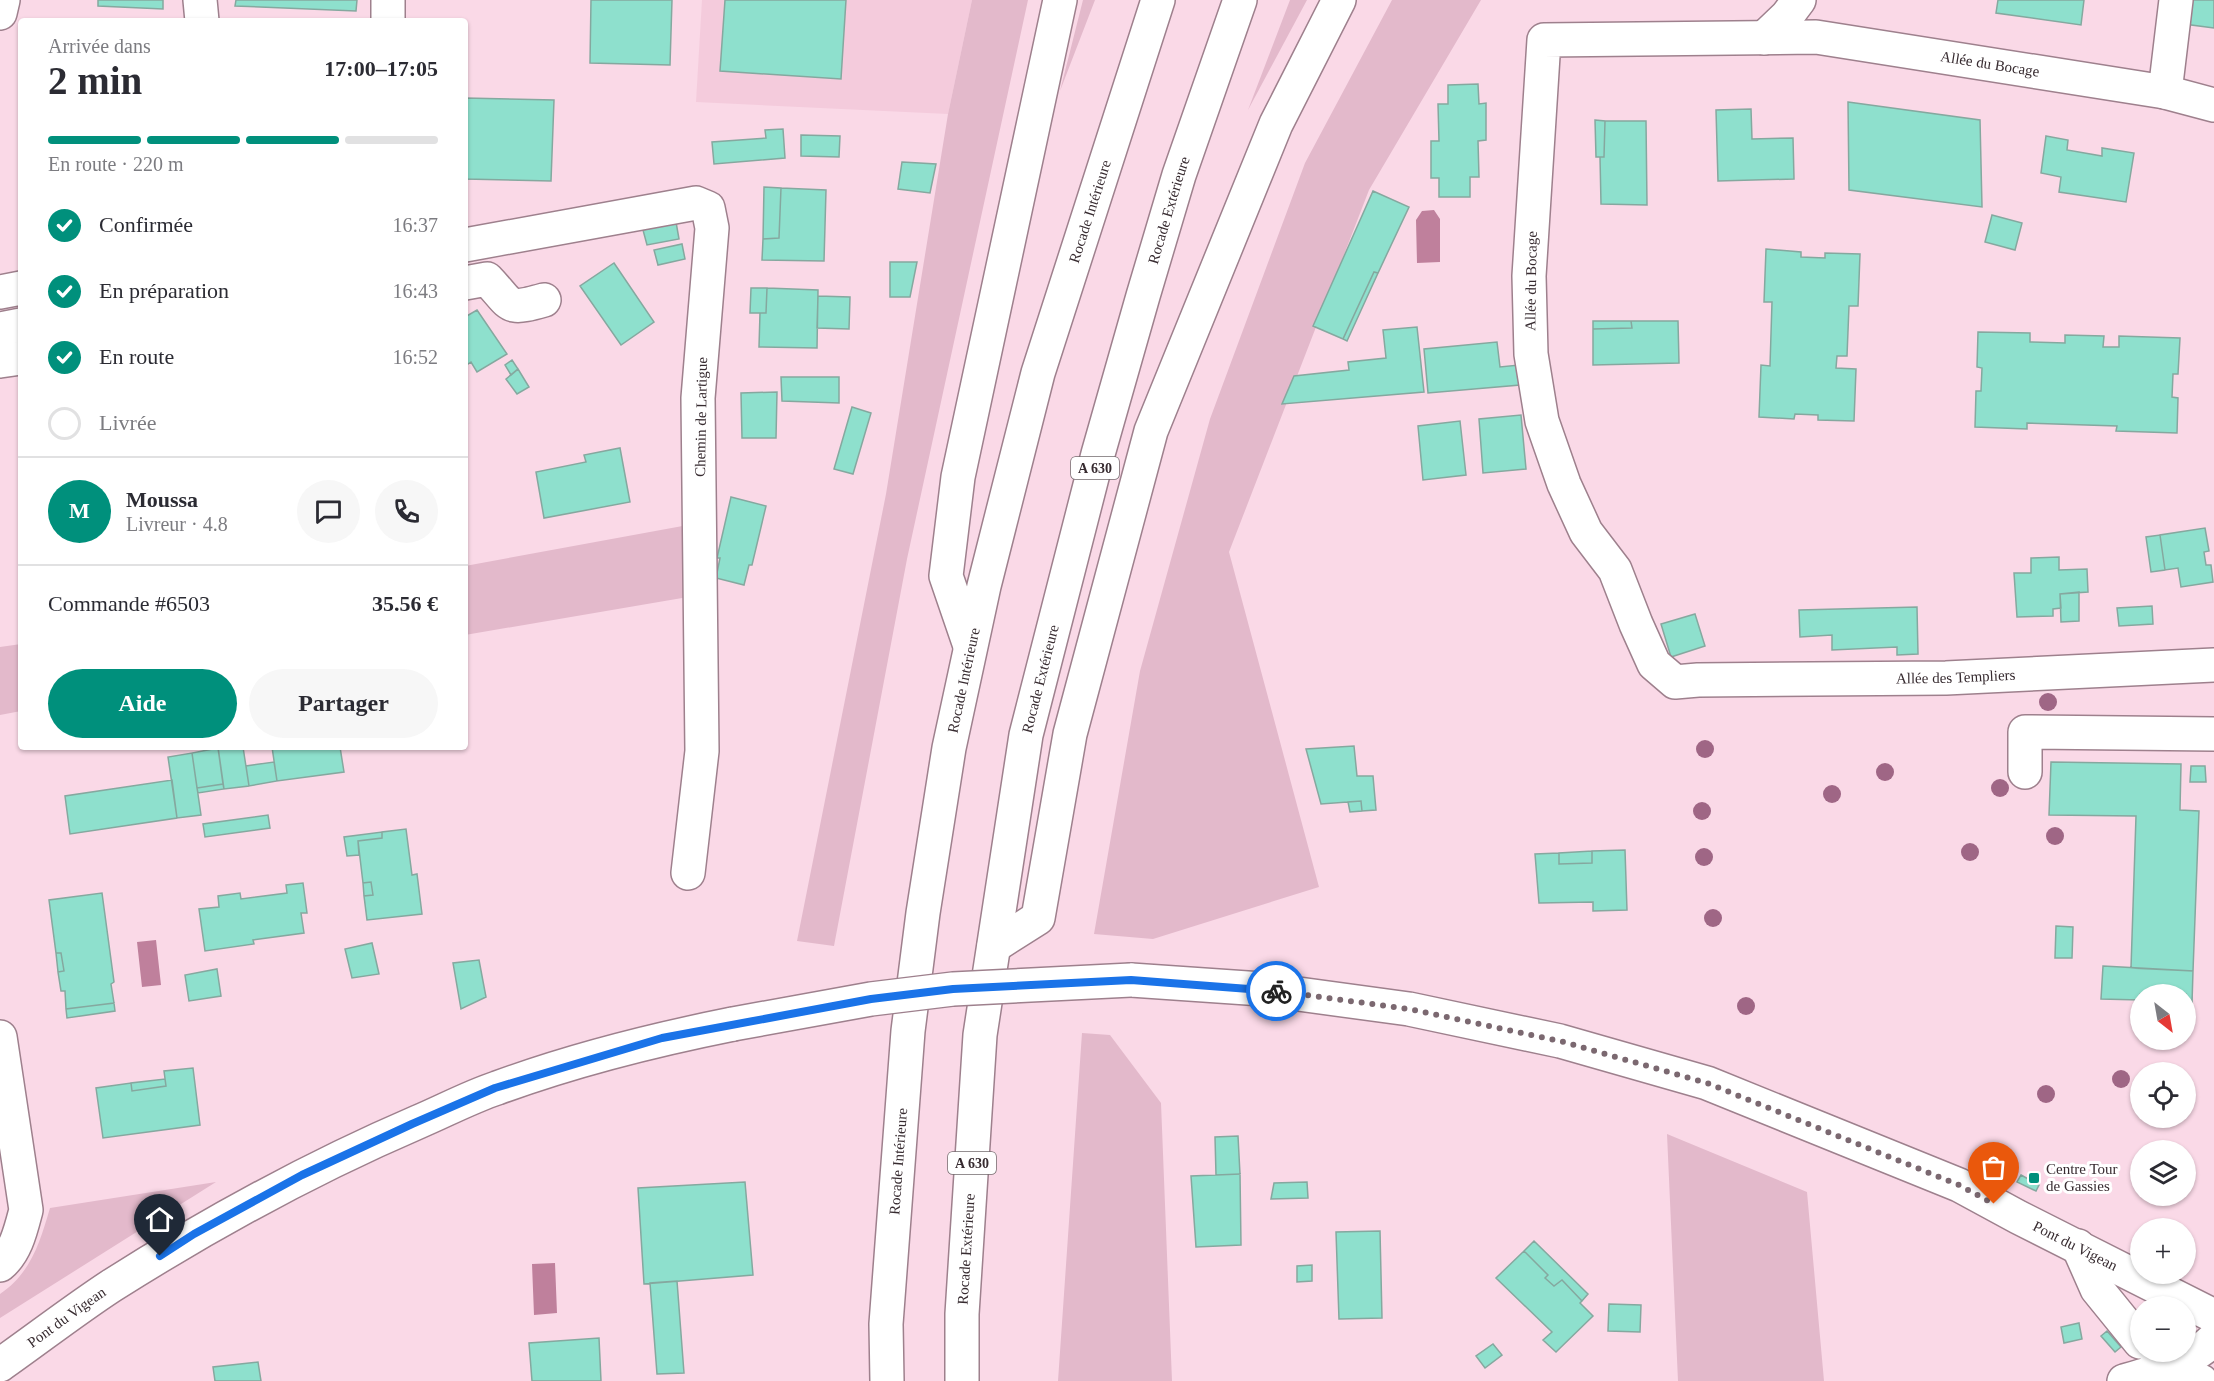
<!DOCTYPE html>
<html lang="fr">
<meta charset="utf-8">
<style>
:root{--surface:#fff;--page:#f7f7f7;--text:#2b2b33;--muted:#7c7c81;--line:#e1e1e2;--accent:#00907c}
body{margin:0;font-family:Georgia,serif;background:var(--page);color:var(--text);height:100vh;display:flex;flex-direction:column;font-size:22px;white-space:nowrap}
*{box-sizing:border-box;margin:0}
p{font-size:20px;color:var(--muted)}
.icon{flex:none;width:33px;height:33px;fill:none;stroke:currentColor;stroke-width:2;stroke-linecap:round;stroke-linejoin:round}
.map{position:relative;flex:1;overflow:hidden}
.details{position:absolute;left:18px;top:18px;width:450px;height:732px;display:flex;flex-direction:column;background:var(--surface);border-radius:6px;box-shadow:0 2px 4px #0004}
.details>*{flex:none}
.needle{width:39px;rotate:149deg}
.tools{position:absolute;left:2130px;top:984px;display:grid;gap:12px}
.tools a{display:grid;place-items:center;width:66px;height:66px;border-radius:50%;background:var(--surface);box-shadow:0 2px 4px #0004;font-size:30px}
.pin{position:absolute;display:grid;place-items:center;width:51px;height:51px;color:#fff;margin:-62px -26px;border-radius:50% 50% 50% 0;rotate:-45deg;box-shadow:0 0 6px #0007}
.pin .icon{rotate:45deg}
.courier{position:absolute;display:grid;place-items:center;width:60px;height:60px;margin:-30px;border:4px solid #1a73e8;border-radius:50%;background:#fff;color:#222;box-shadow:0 2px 8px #0007}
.summary em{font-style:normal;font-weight:600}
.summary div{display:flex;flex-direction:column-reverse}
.summary{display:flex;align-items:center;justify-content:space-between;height:102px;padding:0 30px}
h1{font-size:39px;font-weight:600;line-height:45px}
.bar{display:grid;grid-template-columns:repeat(4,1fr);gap:9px 6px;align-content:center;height:72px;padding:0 30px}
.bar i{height:8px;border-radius:4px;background:var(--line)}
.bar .active{background:var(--accent)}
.bar p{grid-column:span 4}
.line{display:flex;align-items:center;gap:15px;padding:0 30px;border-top:2px solid var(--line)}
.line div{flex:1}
.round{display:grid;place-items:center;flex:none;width:63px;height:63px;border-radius:32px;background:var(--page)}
ol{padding:0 30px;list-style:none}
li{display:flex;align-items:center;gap:18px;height:66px}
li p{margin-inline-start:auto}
li .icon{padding:6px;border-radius:50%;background:var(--accent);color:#fff;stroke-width:4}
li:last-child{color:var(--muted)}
li i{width:33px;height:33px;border:3px solid var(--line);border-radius:50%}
.primary-button{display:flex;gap:12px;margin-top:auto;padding:12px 30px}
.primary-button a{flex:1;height:69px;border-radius:36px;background:var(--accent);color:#fff;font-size:24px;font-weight:600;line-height:69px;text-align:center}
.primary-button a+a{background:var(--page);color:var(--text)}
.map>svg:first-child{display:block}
.built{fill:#f4cbdc}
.green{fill:#e3b9cb}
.water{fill:#bf809c}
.building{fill:#8ee0cd;stroke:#85a89f;stroke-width:1.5}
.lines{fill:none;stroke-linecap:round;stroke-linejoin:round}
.minor-casing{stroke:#9e808d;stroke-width:36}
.highway-casing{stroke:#9e808d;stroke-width:36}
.minor{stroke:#fff;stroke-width:33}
.highway{stroke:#fff;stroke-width:33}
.minor-bridge-casing{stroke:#9e808d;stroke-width:36;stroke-linecap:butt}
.minor-bridge{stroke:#fff;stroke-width:33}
.tree{fill:#9f6685}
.done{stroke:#7b6870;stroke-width:6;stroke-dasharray:0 10.8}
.route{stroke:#1a73e8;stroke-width:8}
.poi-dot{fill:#00907c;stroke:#fff;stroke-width:2}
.labels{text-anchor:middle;stroke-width:6;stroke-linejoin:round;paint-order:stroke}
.shield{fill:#fff;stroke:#736b6e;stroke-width:1.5}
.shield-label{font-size:14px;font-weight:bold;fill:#372b30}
.street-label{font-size:15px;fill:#372b30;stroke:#fff}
.poi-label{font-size:15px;fill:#372b30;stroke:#fff;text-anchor:start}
</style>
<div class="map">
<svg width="2214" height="1381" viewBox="0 0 2214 1381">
<rect width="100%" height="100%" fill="#fad9e7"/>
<!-- built -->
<path class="built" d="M 702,0 L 972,0 L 948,114 L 696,102 Z"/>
<!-- green -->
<path class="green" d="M 972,0 L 1028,0 L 907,559 L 834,946 L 797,941 L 886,494 L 948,114 Z
M 1083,0 L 1095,0 L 1060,91 Z
M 1290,0 L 1307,0 L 1248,110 Z
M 1392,0 L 1481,0 L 1369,190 L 1229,552 L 1319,887 L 1153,939 L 1094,934 L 1140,671 L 1210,419 L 1305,163 Z
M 688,525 L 688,597 L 465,635 L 465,566 Z
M 21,644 L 21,711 L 0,715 L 0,647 Z
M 1082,1033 L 1110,1035 L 1161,1103 L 1172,1381 L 1058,1381 Z
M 1667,1134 L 1807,1192 L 1824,1381 L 1678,1381 Z
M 216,1182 L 0,1318 L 0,1294 C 31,1273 40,1242 50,1208 Z"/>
<!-- water -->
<path class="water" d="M 1434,210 L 1440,219 L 1440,262 L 1417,263 L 1416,220 L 1422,211 Z
M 156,940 L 161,985 L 142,987 L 137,942 Z
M 555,1263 L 557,1313 L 534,1315 L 532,1264 Z"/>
<!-- building -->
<path class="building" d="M 98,0 L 163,0 L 163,9 L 98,6 Z
M 236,0 L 357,0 L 356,11 L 235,6 Z
M 591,0 L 672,0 L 670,65 L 590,63 Z
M 725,0 L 846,0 L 841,79 L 720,71 Z
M 1998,0 L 2084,0 L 2081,25 L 1996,13 Z
M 2187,0 L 2214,0 L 2214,28 L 2184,24 Z
M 1478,84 L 1479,104 L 1486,103 L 1486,140 L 1478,141 L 1479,177 L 1470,177 L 1470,197 L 1439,197 L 1439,178 L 1431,178 L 1431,141 L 1439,141 L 1438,104 L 1448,104 L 1448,85 Z
M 465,98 L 554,100 L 551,181 L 465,179 Z
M 1848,102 L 1980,120 L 1982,207 L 1849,190 Z
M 1751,109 L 1752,139 L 1793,138 L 1794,179 L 1718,181 L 1716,110 Z
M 1595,120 L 1605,121 L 1604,157 L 1596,157 Z
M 1605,121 L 1646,121 L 1647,205 L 1601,204 L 1600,157 L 1604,157 Z
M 783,129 L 785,158 L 714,164 L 712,142 L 766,138 L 765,130 Z
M 801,135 L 840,136 L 839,157 L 801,156 Z
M 2046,136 L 2068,140 L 2067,150 L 2102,156 L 2102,148 L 2134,153 L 2126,202 L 2059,192 L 2061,177 L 2041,173 Z
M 902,162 L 936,164 L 930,193 L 898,189 Z
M 764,187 L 781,188 L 779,238 L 763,239 Z
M 781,188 L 826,190 L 824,261 L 762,260 L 763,239 L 779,238 Z
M 1373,191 L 1409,207 L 1378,273 L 1374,272 L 1343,339 L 1313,326 Z
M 1992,215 L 2022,223 L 2015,250 L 1985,242 Z
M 676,222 L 679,239 L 647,245 L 643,230 Z
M 682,244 L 685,259 L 658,265 L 654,250 Z
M 1766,249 L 1801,252 L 1801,257 L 1825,258 L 1825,253 L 1860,254 L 1858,306 L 1849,306 L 1847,356 L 1837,356 L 1836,368 L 1856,369 L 1854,421 L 1818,420 L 1818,415 L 1795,414 L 1794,419 L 1759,417 L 1761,365 L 1770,366 L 1772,302 L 1764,302 Z
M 890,262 L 917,262 L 910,297 L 890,297 Z
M 614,263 L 654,322 L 621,345 L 580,286 Z
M 1374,272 L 1378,273 L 1347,341 L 1343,339 Z
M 751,288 L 767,288 L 766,313 L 750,313 Z
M 767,288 L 818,290 L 817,348 L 759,347 L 760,313 L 766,313 Z
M 818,296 L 850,297 L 849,329 L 817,328 Z
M 477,310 L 507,354 L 477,372 L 471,362 L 465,366 L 465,317 Z
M 1593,321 L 1631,321 L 1632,328 L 1593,329 Z
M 1631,321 L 1678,321 L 1679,363 L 1593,365 L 1593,329 L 1632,328 Z
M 1417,327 L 1424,392 L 1282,404 L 1294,376 L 1349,370 L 1348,362 L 1386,358 L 1383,330 Z
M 1978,332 L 2030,333 L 2030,342 L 2065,343 L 2065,335 L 2104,336 L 2103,347 L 2119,347 L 2119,336 L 2180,338 L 2178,374 L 2173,374 L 2172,397 L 2178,398 L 2177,433 L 2116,431 L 2117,426 L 2027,423 L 2027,429 L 1975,427 L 1976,391 L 1981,391 L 1982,368 L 1977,367 Z
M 1497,342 L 1500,367 L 1519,365 L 1520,385 L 1428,393 L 1424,349 Z
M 512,360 L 518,369 L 511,375 L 505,365 Z
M 518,369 L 529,387 L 517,394 L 506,379 Z
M 781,377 L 839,377 L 839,403 L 782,401 Z
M 777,392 L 776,438 L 742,438 L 741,393 Z
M 852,407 L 871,413 L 853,474 L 834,469 Z
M 1521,415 L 1526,469 L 1483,473 L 1479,419 Z
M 1460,421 L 1466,475 L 1423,480 L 1418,426 Z
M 620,448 L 630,502 L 544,518 L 536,472 L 586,462 L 584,455 Z
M 731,497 L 766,506 L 752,565 L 749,565 L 744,585 L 716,578 L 720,558 L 717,558 Z
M 2205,528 L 2209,551 L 2204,552 L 2206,565 L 2211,565 L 2213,582 L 2181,587 L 2178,568 L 2165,570 L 2160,535 Z
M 2160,535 L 2165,570 L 2151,572 L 2146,537 Z
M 2059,557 L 2059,570 L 2087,569 L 2088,592 L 2060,594 L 2061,608 L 2053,609 L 2053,616 L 2017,617 L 2014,573 L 2031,573 L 2031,558 Z
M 2079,592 L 2079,621 L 2061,622 L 2060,594 Z
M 2152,606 L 2153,624 L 2119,626 L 2117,608 Z
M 1917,607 L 1918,654 L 1897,655 L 1897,647 L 1832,650 L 1832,635 L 1800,637 L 1799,610 Z
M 1695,614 L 1705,646 L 1671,657 L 1661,624 Z
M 1354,746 L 1357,776 L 1373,776 L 1376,810 L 1362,811 L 1361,801 L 1321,804 L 1306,749 Z
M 218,747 L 243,747 L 249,786 L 224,789 Z
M 272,747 L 340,747 L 344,772 L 277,781 Z
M 218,748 L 223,784 L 197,788 L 192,753 Z
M 192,753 L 201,815 L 177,818 L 168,757 Z
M 274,762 L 277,781 L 249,786 L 246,766 Z
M 2051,762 L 2181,764 L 2180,810 L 2199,811 L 2193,971 L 2131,968 L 2136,816 L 2049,815 Z
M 2191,766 L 2205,766 L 2206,782 L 2190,782 Z
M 172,780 L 177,818 L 70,834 L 65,796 Z
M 223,784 L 224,789 L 198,793 L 197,788 Z
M 1361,801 L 1362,811 L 1350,812 L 1348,802 Z
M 268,815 L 270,828 L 205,837 L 203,824 Z
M 406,829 L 412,875 L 417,874 L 422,914 L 367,920 L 364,896 L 373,895 L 371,882 L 363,883 L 358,841 L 382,838 L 382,832 Z
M 382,832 L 382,838 L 358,841 L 359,855 L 347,856 L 344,837 Z
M 1625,850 L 1627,910 L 1593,911 L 1593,902 L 1539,903 L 1535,854 L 1559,853 L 1559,864 L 1592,863 L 1592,851 Z
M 1592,851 L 1592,863 L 1559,864 L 1559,853 Z
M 371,882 L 373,895 L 364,896 L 363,883 Z
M 303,883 L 307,913 L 301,913 L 304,933 L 253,940 L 254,944 L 205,951 L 199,909 L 219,907 L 218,896 L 240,893 L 241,899 L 287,893 L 286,885 Z
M 102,893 L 114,982 L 111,984 L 114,1003 L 66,1009 L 65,991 L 61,991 L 58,972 L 64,971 L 61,953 L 56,953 L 49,900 Z
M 2056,926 L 2073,927 L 2072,958 L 2055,958 Z
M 372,943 L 379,974 L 352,978 L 345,949 Z
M 56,953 L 61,953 L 64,971 L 58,972 Z
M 479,960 L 486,997 L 461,1009 L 453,963 Z
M 2103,966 L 2193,971 L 2192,1003 L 2186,1003 L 2186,994 L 2140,994 L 2140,1000 L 2101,999 Z
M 217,969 L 221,996 L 189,1001 L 185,975 Z
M 114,1003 L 115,1011 L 67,1018 L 66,1009 Z
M 193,1068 L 200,1125 L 103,1138 L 96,1088 L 131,1083 L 132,1091 L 166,1086 L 164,1071 Z
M 165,1079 L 166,1086 L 132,1091 L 131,1083 Z
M 1238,1136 L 1240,1174 L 1216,1175 L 1215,1137 Z
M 1240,1174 L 1241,1245 L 1196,1247 L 1191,1176 Z
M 2021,1175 L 2039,1185 L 2036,1191 L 2017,1182 Z
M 745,1182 L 753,1275 L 644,1284 L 638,1188 Z
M 1307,1182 L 1308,1198 L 1271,1199 L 1274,1183 Z
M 1380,1231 L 1382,1318 L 1339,1319 L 1336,1232 Z
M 1534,1241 L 1588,1294 L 1582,1301 L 1562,1280 L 1554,1286 L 1545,1278 L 1548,1275 L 1524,1251 Z
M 1524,1251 L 1548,1275 L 1545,1278 L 1554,1286 L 1562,1280 L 1582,1301 L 1580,1303 L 1593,1316 L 1556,1352 L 1543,1340 L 1552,1332 L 1496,1278 Z
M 1312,1265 L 1312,1281 L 1297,1282 L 1297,1266 Z
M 677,1281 L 684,1373 L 657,1374 L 650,1283 Z
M 1609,1304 L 1641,1305 L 1640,1332 L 1608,1331 Z
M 2079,1323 L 2082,1339 L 2064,1343 L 2061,1327 Z
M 2107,1331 L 2121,1347 L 2115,1352 L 2101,1336 Z
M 599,1338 L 601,1381 L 532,1381 L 529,1343 Z
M 1493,1344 L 1502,1355 L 1485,1368 L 1476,1356 Z
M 258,1362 L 261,1381 L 215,1381 L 213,1367 Z"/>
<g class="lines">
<defs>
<g id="minor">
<path d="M 200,0 L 202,21"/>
<path d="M 0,13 L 3,0"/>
<path d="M 388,21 L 388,0"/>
<path d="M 1764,38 L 1787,16 L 1799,0"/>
<path d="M 2165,92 L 2176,0"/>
<path id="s1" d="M 2214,105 L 2165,92 L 1816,37 L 1544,40 L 1529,276 L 1531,354 L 1542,421 L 1564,484 L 1586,532 L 1615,570 L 1636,624 L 1654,664 L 1675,682 L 1698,680 L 1946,678 L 2214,665"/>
<path d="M 465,245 L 696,203 L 708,208 L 712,228 L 698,398 L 702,751 L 688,873"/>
<path d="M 465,283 L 487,279 C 513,306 505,311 544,300"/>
<path d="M 0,292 L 21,288"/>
<path d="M 0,329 L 21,325"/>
<path d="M 0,361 L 21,358"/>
<path d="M 2025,772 L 2025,732 L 2214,734"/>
<path id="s2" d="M 1131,980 L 1262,989 L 1409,1009 L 1560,1041 L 1707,1083 L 1959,1185 L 2018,1217 L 2214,1316"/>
<path d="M 0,1037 L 26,1210 C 21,1229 16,1252 0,1265"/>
<path d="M 2078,1246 L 2097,1289 L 2140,1342"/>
<path d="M 2157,1360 C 2170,1374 2183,1377 2201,1381"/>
<path id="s3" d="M 0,1365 C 37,1339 73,1311 111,1286 C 209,1224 311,1168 418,1122 C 444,1111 470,1097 497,1088 C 573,1060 653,1040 733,1024"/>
<path d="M 2124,1381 C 2156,1372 2190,1363 2214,1339"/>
</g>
<g id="highway">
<path d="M 970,646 L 946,576 L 958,477 L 1060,0"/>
<path d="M 994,946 L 1038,918 L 1070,734 L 1151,431 L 1276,124 L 1339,0"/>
<path id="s4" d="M 887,1381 L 886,1324 L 908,1031 L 923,913 L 949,748 L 984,586 L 1038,373 L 1158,0"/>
<path id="s5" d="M 962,1381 L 962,1314 L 980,1035 L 1026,735 L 1098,454 L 1143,296 L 1179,175 L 1240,0"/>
</g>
</defs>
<!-- minor casing -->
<use href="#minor" class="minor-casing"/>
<!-- highway casing -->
<use href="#highway" class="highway-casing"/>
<!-- minor -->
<use href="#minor" class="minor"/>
<!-- highway -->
<use href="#highway" class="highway"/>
<defs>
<path id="minor-bridge" d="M 733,1024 L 871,999 L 953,989 L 1131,980"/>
</defs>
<!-- minor-bridge casing -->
<use href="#minor-bridge" class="minor-bridge-casing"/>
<!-- minor-bridge -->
<use href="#minor-bridge" class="minor-bridge"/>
</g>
<!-- trees -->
<g class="tree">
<circle cx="2048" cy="702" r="9"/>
<circle cx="1705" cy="749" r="9"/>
<circle cx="1885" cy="772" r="9"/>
<circle cx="2000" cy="788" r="9"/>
<circle cx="1832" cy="794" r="9"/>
<circle cx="1702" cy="811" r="9"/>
<circle cx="2055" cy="836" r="9"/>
<circle cx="1970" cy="852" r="9"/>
<circle cx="1704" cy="857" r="9"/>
<circle cx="1713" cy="918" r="9"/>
<circle cx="1746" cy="1006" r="9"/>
<circle cx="2121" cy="1079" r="9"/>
<circle cx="2046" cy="1094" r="9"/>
</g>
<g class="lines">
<!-- done -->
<path class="done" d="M 1276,991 L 1409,1009 L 1560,1041 L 1707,1083 L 1959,1185 L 1994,1204"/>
<!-- route -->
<path class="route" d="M 160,1256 L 194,1234 L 302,1175 L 412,1124 L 495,1088 L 662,1038 L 871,999 L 953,989 L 1131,980 L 1276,991"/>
</g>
<!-- markers -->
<rect class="poi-dot" x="2028" y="1172" width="12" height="12" rx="3"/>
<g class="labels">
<!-- shield labels -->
<g class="shield">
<rect x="1071" y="457" width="48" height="22" rx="4.5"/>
<rect x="948" y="1152" width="48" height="22" rx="4.5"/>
</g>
<g class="shield-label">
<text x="1095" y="473">A 630</text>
<text x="972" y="1168">A 630</text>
</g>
<!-- street labels -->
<g class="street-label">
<text transform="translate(1990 64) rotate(9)" y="5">Allée du Bocage</text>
<text dy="5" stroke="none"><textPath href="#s4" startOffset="1192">Rocade Intérieure</textPath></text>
<text dy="5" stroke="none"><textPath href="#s5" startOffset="1194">Rocade Extérieure</textPath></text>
<text transform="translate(1531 281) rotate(-89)" y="5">Allée du Bocage</text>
<text transform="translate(701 417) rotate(-89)" y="5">Chemin de Lartigue</text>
<text dy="5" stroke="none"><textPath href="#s1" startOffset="1636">Allée des Templiers</textPath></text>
<text dy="5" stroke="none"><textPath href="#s4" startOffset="706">Rocade Intérieure</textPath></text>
<text dy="5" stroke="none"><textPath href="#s5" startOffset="708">Rocade Extérieure</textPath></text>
<text dy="5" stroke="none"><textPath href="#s4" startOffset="220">Rocade Intérieure</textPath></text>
<text dy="5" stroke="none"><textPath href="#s2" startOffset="990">Pont du Vigean</textPath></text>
<text dy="5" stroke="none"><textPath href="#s5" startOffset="132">Rocade Extérieure</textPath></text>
<text dy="5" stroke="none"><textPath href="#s3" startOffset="82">Pont du Vigean</textPath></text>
</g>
<!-- poi labels -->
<g class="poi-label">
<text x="2046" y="1174">Centre Tour<tspan x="2046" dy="17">de Gassies</tspan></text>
</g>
</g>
</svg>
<div class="tools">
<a><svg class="needle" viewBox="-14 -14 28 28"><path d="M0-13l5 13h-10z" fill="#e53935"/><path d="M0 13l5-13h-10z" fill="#7c7c81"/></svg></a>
<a><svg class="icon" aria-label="locate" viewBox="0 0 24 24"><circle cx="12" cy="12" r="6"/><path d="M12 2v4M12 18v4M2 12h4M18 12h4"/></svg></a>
<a><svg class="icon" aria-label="layers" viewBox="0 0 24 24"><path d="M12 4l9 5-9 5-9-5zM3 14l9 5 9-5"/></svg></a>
<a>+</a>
<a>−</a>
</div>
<div class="pin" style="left:1994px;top:1204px;background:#ea580c"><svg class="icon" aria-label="bag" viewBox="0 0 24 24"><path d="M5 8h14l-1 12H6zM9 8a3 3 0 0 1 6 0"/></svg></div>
<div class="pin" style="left:160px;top:1256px;background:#1f2937"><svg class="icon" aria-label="home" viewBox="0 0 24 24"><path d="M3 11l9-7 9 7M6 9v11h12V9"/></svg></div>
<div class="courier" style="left:1276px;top:991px"><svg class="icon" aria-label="bike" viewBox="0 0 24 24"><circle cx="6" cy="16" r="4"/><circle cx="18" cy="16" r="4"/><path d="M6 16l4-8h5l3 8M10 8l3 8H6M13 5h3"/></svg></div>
<section class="details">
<div class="summary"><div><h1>2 min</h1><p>Arrivée dans</p></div><em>17:00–17:05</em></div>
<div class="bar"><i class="active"></i><i class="active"></i><i class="active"></i><i></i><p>En route · 220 m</p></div>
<ol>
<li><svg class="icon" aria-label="check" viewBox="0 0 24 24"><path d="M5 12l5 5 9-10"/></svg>Confirmée<p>16:37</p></li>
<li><svg class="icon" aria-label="check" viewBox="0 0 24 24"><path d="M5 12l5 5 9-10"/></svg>En préparation<p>16:43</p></li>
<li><svg class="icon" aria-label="check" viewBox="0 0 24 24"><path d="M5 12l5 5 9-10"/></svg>En route<p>16:52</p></li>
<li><i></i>Livrée</li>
</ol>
<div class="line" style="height:108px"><b class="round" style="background:var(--accent);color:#fff">M</b><div><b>Moussa</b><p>Livreur · 4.8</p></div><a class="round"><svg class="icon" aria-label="chat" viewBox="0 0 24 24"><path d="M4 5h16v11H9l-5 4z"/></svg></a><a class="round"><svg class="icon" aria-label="phone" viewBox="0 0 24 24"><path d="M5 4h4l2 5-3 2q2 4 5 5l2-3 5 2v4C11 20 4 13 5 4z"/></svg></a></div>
<div class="line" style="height:78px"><div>Commande #6503</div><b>35.56 €</b></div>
<div class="primary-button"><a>Aide</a><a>Partager</a></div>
</section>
</div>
